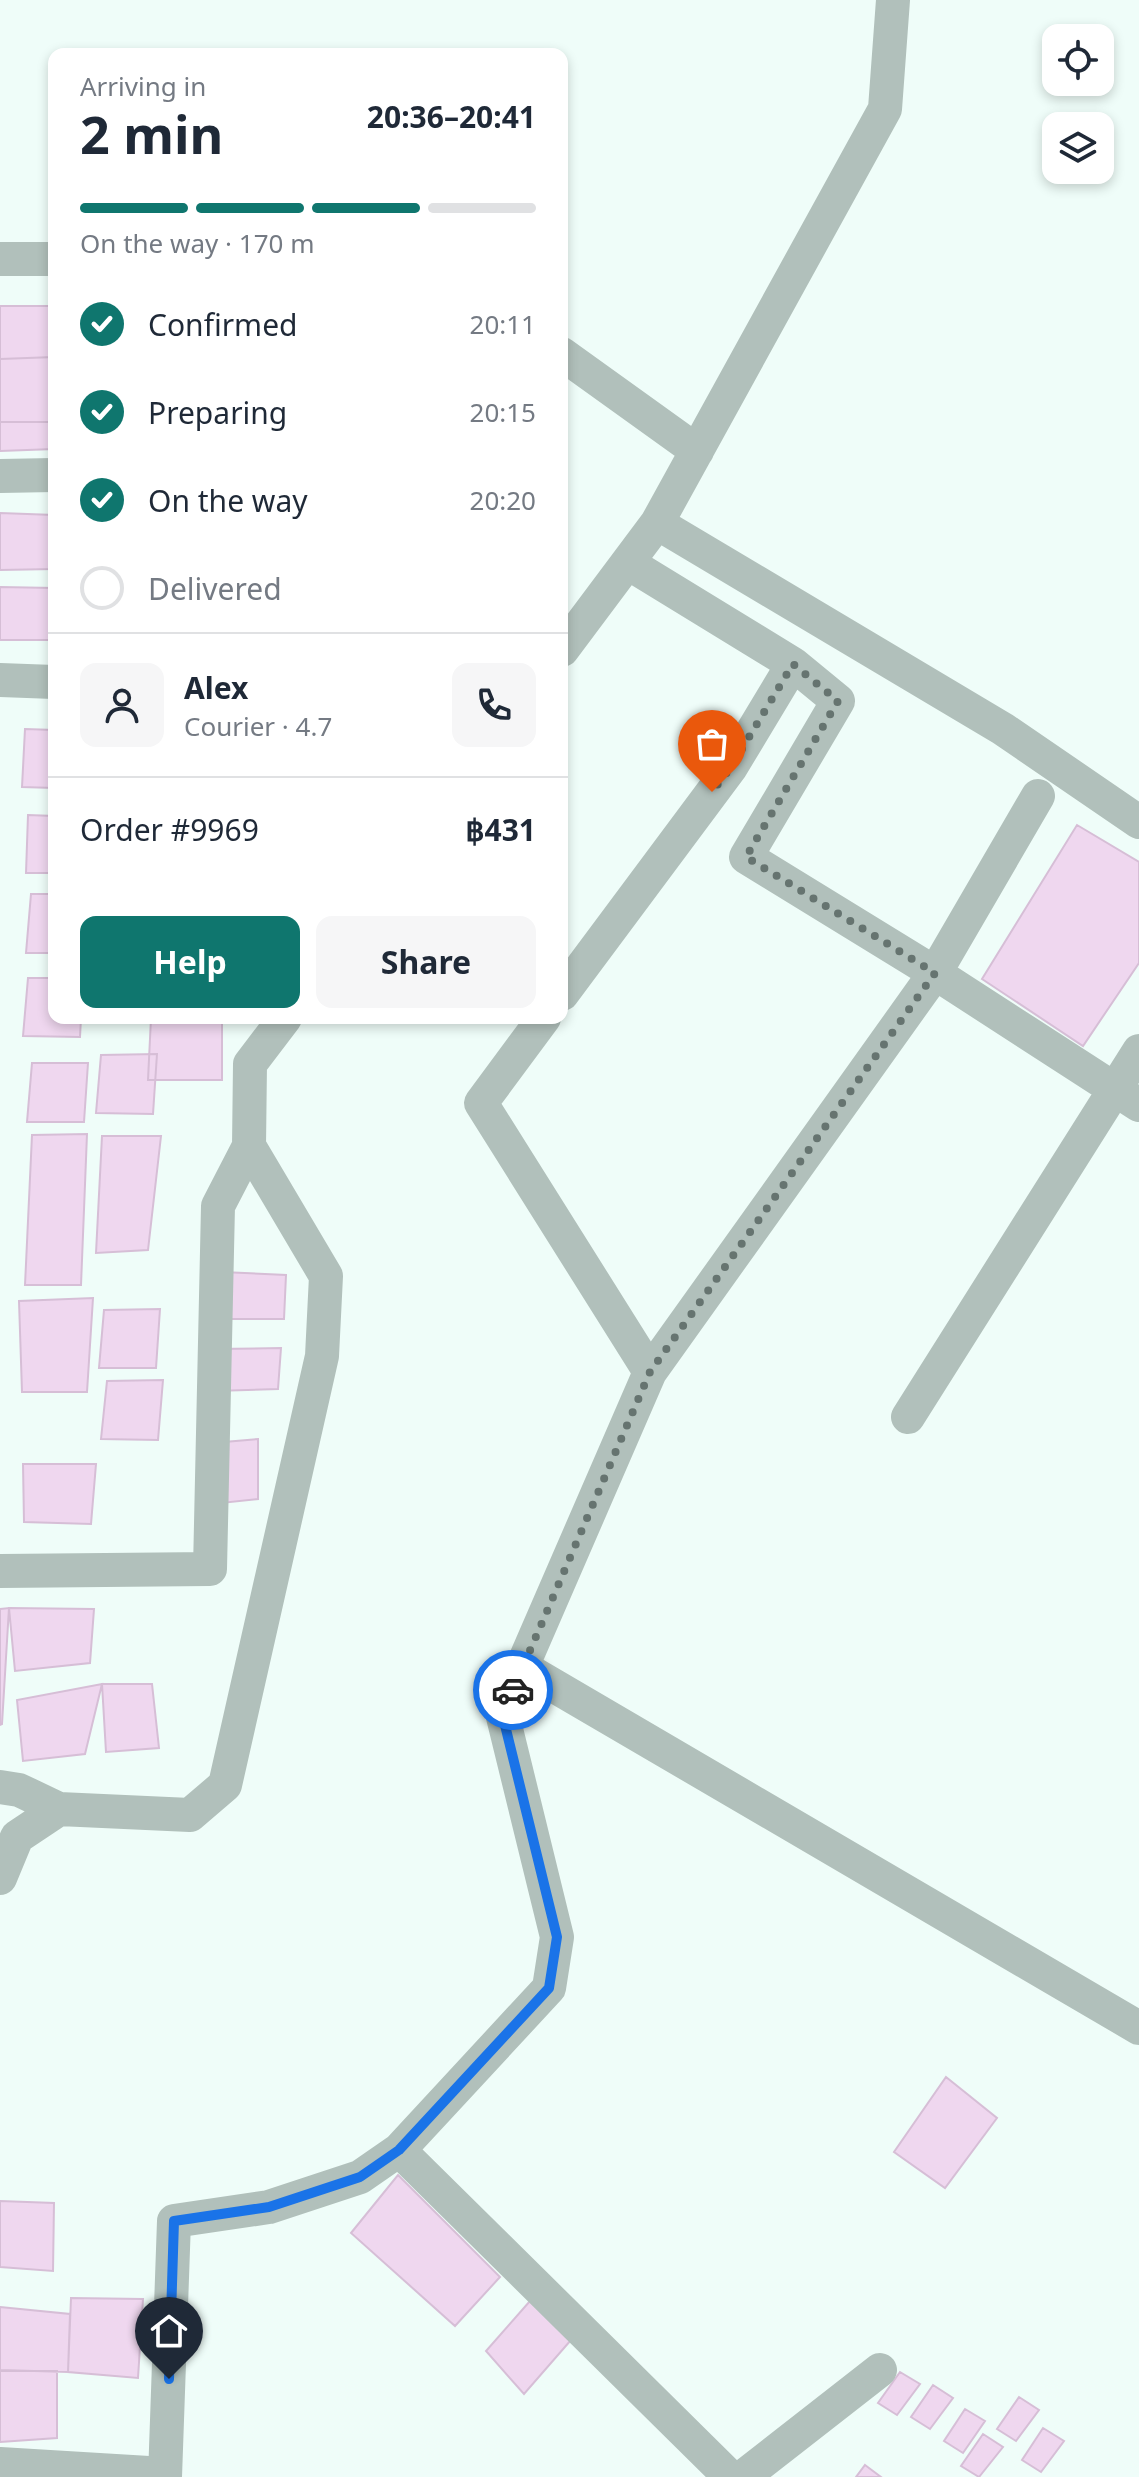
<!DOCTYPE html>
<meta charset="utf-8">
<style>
:root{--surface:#fff;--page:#f6f6f7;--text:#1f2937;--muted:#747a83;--line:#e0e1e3;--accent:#0f766e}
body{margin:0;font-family:"Noto Sans",sans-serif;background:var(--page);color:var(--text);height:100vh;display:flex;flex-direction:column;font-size:30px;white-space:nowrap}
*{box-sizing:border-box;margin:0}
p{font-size:26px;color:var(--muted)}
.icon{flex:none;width:44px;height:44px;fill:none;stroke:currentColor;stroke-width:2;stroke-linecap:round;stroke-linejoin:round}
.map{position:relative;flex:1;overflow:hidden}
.sheet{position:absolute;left:48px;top:48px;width:520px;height:976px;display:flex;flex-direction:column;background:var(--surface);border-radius:16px;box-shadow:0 4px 12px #0003}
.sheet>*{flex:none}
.buttons{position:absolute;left:1042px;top:24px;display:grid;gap:16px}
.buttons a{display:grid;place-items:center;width:72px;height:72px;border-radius:16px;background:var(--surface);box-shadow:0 4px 12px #0003;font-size:40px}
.pin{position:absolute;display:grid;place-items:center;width:68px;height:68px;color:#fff;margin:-82px -34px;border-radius:50% 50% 50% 0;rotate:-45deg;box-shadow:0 0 8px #0007}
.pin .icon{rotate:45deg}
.courier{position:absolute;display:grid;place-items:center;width:80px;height:80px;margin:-40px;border:6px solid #1a73e8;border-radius:50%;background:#fff;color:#222;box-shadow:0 2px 10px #0007}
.headline em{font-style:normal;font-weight:700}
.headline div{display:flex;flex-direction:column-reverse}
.headline{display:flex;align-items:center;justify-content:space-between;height:136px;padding:0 32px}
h1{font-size:52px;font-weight:700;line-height:60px}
.bar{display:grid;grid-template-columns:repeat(4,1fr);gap:12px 8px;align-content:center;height:96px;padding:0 32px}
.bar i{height:10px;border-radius:6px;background:var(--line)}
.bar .active{background:var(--accent)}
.bar p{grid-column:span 4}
.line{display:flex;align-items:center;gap:20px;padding:0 32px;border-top:2px solid var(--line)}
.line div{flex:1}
.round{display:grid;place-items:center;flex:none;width:84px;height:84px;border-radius:16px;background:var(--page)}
ol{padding:0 32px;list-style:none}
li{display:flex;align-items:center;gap:24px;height:88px}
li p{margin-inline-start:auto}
li .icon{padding:8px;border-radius:50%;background:var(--accent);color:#fff;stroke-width:4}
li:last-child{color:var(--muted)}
li i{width:44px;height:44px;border:4px solid var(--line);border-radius:50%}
.primary-button{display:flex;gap:16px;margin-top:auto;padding:16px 32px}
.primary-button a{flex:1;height:92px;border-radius:16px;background:var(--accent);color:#fff;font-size:32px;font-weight:700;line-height:92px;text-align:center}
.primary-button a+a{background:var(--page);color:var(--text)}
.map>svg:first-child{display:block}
.building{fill:#efd7ef;stroke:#d6bed6;stroke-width:2}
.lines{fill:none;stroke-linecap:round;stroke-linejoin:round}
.minor{stroke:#b1c0bb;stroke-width:34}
.done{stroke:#667470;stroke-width:8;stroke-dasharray:0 14.4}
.route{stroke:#1a73e8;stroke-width:10}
</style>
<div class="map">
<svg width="1139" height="2477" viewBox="0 0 1139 2477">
<rect width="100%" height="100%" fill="#effdf9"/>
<!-- building -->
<path class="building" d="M 0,306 L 54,306 L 54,357 L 0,359 Z
M 54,357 L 54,422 L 0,422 L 0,359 Z
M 0,422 L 54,422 L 54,449 L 0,451 Z
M 0,513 L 54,515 L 54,569 L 0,570 Z
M 0,587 L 54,588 L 54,640 L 0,640 Z
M 25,729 L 54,730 L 54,788 L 22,787 Z
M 28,815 L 54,816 L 54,873 L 26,873 Z
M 1077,825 L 1139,862 L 1139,963 L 1083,1046 L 982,979 Z
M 31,894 L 54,894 L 54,953 L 26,953 Z
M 28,978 L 54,978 L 54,1018 L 81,1018 L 80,1037 L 23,1036 Z
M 151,1018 L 222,1018 L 222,1080 L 148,1080 Z
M 157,1054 L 153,1114 L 96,1113 L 101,1055 Z
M 32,1063 L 88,1063 L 84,1122 L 27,1122 Z
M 87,1134 L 81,1285 L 25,1285 L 32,1135 Z
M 102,1136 L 161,1136 L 148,1250 L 96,1253 Z
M 222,1272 L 286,1275 L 284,1319 L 215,1319 Z
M 93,1298 L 87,1392 L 22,1392 L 19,1301 Z
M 160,1309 L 156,1368 L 99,1368 L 104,1310 Z
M 281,1348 L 278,1389 L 214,1391 L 215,1349 Z
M 163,1380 L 158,1440 L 101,1439 L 107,1381 Z
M 258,1439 L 258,1499 L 212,1504 L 213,1443 Z
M 23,1464 L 96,1464 L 91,1524 L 24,1522 Z
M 9,1608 L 94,1609 L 90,1663 L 15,1671 Z
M 9,1608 L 2,1724 L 0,1725 L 0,1609 Z
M 102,1684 L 152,1684 L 159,1748 L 106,1752 Z
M 102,1684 L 85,1754 L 23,1761 L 17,1700 Z
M 946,2077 L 997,2118 L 945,2188 L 894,2152 Z
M 398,2175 L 500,2277 L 455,2326 L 351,2233 Z
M 0,2201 L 54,2203 L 53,2271 L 0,2267 Z
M 71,2298 L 143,2299 L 138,2378 L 68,2372 Z
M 530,2301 L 571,2340 L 524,2394 L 486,2351 Z
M 0,2307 L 70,2314 L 68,2372 L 0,2370 Z
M 0,2371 L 57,2371 L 57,2438 L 0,2442 Z
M 900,2372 L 920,2384 L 897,2415 L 878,2403 Z
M 933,2385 L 953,2398 L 930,2429 L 911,2417 Z
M 1019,2397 L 1039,2410 L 1016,2441 L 997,2429 Z
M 965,2409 L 985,2421 L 963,2453 L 944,2441 Z
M 1043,2428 L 1064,2441 L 1041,2472 L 1022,2460 Z
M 983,2434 L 1003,2447 L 979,2477 L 961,2466 Z
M 865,2465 L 881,2477 L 856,2477 Z"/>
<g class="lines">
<!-- minor -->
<path class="minor" d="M 0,259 L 54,259
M 562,354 L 697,451
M 0,476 L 54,475
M 657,523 L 1003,729 L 1139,822
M 628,563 L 793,664 L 838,701 L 746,857 L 935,973 L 1139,1105
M 562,650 L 657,523 L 885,109 L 893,0
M 0,680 L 54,682
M 562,994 L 731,767 L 793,664
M 650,1372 L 935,973 L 1038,796
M 908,1417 L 1139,1051
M 0,1571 L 210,1569 L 218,1206 L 249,1146
M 522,1667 L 1139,2028
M 0,1787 L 19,1790 L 59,1809
M 0,1878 L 17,1837 L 59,1809 L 190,1815 L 225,1785 L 322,1356 L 326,1276 L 249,1146 L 250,1064 L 285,1018
M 399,2150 L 730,2477
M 0,2464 L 165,2474
M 165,2477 L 174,2221 L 269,2207 L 360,2177 L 399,2150 L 549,1988 L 557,1937 L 503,1717 L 522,1667 L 650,1372 L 481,1103 L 544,1018
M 743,2477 L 880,2370"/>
</g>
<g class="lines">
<!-- done -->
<path class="done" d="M 513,1690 L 650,1372 L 935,973 L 746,857 L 838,701 L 793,664 L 731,767 L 712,792"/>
<!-- route -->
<path class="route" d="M 169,2379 L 174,2221 L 269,2207 L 360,2177 L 399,2150 L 549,1988 L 557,1937 L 503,1717 L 513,1690"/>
</g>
</svg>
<div class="buttons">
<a><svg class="icon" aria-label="locate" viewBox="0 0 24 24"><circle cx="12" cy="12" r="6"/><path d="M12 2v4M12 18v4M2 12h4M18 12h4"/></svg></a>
<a><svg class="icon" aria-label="layers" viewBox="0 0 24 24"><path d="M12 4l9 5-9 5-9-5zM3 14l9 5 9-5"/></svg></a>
</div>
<div class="pin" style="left:712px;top:792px;background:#ea580c"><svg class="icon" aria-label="bag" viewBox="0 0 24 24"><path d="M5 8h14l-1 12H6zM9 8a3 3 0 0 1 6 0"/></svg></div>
<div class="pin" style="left:169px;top:2379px;background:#1f2937"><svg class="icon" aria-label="home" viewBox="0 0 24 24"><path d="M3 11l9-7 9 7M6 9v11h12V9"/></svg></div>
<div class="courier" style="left:513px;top:1690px"><svg class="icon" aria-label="car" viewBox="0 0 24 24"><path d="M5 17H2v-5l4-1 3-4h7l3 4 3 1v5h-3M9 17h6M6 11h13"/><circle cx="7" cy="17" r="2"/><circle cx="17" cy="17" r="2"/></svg></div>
<section class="sheet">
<div class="headline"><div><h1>2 min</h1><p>Arriving in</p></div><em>20:36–20:41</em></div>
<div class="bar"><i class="active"></i><i class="active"></i><i class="active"></i><i></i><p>On the way · 170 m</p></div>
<ol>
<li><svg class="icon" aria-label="check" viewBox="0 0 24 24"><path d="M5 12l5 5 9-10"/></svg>Confirmed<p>20:11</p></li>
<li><svg class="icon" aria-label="check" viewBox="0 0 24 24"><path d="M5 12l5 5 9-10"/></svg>Preparing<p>20:15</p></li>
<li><svg class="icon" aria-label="check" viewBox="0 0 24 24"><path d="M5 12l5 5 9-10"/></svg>On the way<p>20:20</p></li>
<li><i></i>Delivered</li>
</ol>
<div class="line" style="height:144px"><a class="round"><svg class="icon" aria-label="person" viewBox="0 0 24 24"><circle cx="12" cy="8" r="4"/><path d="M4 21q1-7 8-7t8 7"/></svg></a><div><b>Alex</b><p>Courier · 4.7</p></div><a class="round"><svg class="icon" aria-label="phone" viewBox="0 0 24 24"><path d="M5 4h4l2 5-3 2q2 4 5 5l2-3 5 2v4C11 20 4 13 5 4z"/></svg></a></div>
<div class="line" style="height:104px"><div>Order #9969</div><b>฿431</b></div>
<div class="primary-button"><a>Help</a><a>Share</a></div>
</section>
</div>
